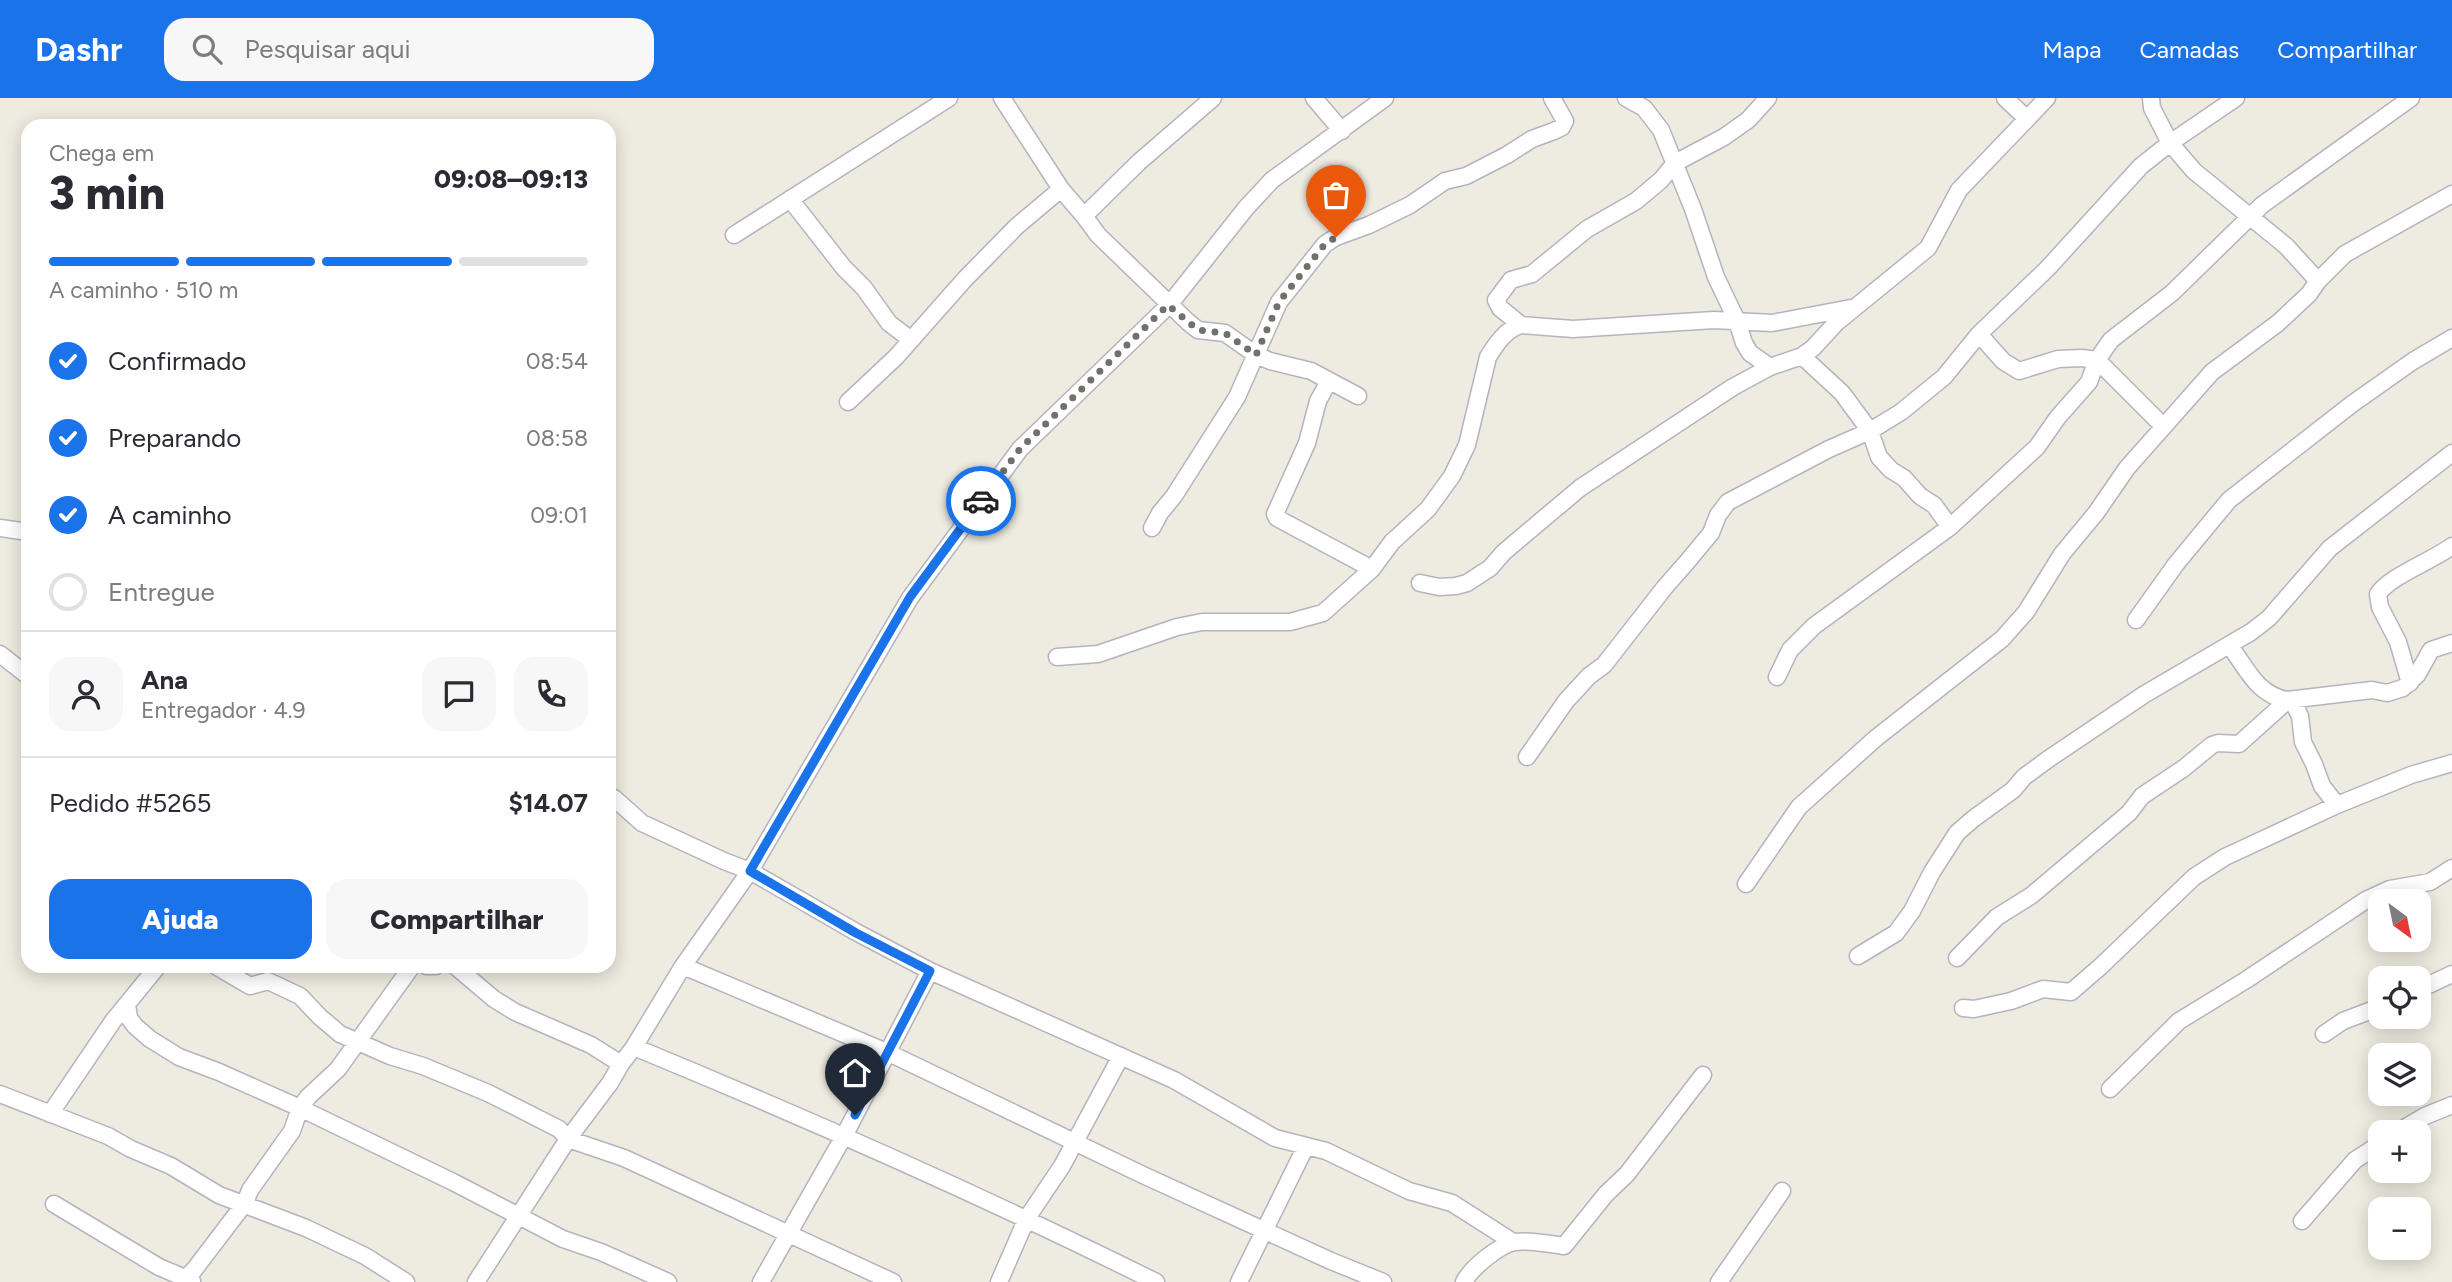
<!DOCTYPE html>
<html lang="pt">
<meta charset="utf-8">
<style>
:root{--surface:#fff;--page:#f7f7f7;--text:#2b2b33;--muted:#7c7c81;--line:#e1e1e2;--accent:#1a73e8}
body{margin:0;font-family:Figtree,sans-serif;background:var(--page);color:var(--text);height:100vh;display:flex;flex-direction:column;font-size:26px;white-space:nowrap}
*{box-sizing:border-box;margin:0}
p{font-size:23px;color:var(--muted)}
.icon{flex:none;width:38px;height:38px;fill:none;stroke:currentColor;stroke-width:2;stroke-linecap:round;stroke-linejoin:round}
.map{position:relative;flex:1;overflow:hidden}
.side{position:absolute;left:21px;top:21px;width:595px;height:854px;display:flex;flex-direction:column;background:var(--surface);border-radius:21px;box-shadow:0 4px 18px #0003}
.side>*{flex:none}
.needle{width:46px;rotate:147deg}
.tools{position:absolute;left:2368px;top:791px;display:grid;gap:14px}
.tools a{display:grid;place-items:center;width:63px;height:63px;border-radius:14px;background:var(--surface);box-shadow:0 4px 18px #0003;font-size:35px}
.pin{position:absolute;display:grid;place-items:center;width:60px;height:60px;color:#fff;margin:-72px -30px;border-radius:50% 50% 50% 0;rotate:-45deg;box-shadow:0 0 7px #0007}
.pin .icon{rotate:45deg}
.courier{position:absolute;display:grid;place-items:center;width:70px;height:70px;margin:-35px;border:5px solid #1a73e8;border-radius:50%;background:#fff;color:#222;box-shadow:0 2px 9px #0007}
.head em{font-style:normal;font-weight:800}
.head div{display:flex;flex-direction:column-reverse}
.head{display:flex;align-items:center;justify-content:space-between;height:119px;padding:0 28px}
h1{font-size:46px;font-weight:800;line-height:52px}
.bar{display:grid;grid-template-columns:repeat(4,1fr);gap:10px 7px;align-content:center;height:84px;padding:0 28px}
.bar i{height:9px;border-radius:5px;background:var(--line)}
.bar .active{background:var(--accent)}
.bar p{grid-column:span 4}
.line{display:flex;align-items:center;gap:18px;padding:0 28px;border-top:2px solid var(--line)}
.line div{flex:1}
.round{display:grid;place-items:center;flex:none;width:74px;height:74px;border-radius:21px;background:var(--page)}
ol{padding:0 28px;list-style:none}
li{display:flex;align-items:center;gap:21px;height:77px}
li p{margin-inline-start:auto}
li .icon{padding:7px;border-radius:50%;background:var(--accent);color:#fff;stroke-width:4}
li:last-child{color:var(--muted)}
li i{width:38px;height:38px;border:4px solid var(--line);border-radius:50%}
.cta{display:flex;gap:14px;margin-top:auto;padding:14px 28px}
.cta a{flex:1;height:80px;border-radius:21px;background:var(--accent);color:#fff;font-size:28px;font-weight:800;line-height:80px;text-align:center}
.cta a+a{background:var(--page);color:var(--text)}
header{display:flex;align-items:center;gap:42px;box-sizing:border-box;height:98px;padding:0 35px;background:var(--accent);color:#fff}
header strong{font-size:33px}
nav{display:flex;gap:38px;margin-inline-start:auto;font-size:24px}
.search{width:490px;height:63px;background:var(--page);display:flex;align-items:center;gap:18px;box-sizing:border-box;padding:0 24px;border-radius:21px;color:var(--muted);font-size:26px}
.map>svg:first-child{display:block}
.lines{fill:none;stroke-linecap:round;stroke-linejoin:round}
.minor-casing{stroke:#b4b3c0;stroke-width:19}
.minor{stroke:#fff;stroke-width:16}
.done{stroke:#71706c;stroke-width:7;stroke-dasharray:0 12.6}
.route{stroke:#1a73e8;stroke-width:9}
</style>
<header>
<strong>Dashr</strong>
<div class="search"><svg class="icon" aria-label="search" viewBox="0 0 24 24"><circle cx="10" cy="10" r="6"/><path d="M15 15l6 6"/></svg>Pesquisar aqui</div>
<nav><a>Mapa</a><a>Camadas</a><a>Compartilhar</a></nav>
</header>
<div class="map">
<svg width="2452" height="1184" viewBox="0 0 2452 1184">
<rect width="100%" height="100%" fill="#eeebe0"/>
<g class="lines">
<defs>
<path id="minor" d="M 1002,0 L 1061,91 L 1084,118 L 1098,137 L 1188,224 L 1198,232 L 1225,235 L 1256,257 L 1270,263 L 1311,273 L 1358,298
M 1314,0 L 1342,33
M 1626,0 L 1644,10 L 1661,32 L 1693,111 L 1716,179 L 1737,223 L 1744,245 L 1750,255 L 1770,269
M 1768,0 L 1748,22 L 1724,39 L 1675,65 L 1661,82 L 1636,103 L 1587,131 L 1532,176 L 1511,182 L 1496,202 L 1500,210 L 1521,227 L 1573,231 L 1714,222 L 1772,225 L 1851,210
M 2005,0 L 2026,20
M 2151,0 L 2152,10 L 2170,45 L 2194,73 L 2286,148 L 2318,183
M 790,101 L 844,170 L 864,190 L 889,225 L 910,241
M 1084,118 L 1139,64 L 1213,0
M 734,137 L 949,0
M 1979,236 L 2047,171 L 2141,68 L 2170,45 L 2236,0
M 1802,258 L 1842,295 L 1870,333 L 1879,359 L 1891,372 L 1904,380 L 1920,398 L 1934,407 L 1950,429
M 1329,283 L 1318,303 L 1307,345 L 1275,416 L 1277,420 L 1372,471
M 848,304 L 896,259 L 965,181 L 1017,128 L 1061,91
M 0,430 L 28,434
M 1152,430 L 1160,415 L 1174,398 L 1237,299 L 1279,204 L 1325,146 L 1336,139 L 1369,127 L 1410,107 L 1445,83 L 1466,78 L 1507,57 L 1532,41 L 1554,33 L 1562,29 L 1565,23 L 1552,0
M 1420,485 L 1439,489 L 1456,488 L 1467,485 L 1490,470 L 1504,454 L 1580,390 L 1733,289 L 1770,269 L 1802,258 L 1813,250 L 1836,225 L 1928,150 L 1959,92 L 2047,0
M 2136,522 L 2176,466 L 2229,402 L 2352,306 L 2413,263 L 2452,240
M 2230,548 C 2247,571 2258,598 2288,602 L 2372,592 L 2387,595 L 2403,590 L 2417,577 L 2431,552 L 2452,545
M 0,556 L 28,578
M 1057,559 L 1098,556 L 1177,529 L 1202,524 L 1290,524 L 1323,515 L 1372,471 L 1392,444 L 1428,411 L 1452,378 L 1467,347 L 1488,259 C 1496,246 1506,231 1521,227
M 1777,579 L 1790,552 L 1814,528 L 1950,429 L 2037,349 L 2058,319 L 2089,284 L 2097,262 L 2111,242 L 2172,195 L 2262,107 L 2411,0
M 2410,585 L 2398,544 L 2380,509 L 2378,496 C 2390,478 2432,463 2452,448
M 2292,602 L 2300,618 L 2303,644 L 2314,666 L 2322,688 L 2337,707
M 1527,659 L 1566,603 L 1589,578 L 1604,567 L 1665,489 L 1687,464 L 1711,435 L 1718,417 L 1728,404 L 1829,351 L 1870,333 L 1901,314 L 1944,279 L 1979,236 L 2003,263 L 2019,273 L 2058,261 L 2082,260 L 2097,262 L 2163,328
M 609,700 L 614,700 L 642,725 L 724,763 L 750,773 L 856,834 L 930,873 L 1174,982 L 1275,1040 L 1326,1053 L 1409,1093 L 1452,1105 L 1513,1144
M 1746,786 L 1799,709 L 1876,640 L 2002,541 L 2026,514 L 2062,456 L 2096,415 L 2127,370 L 2212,274 L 2278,225 L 2309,196 L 2318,183 L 2345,156 L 2452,96
M 1858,858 L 1896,835 L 1912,813 L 1932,774 L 1957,735 L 1973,721 L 2013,692 L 2024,679 L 2047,662 L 2145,596 L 2251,534 L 2269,520 L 2330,450 L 2452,355
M 1957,860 L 1997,819 L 2032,797 L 2129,715 L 2142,698 L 2184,670 L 2212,647 L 2218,645 L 2239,646 L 2288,602
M 216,868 L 250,888 L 268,883 L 300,898 L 320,919 L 340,936 L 390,958 L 423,968 L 488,995 L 559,1031 L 568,1041 L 624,1060 L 893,1184
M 426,868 L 436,868
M 455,868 L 494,901 L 515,914 L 591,947 L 621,966
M 683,868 L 889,955 L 1143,1077 L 1331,1163 L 1383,1184
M 2418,892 L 2452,876
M 127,906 L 129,920 L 135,928 L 150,941 L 179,959 L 219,974 L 300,1010 L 453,1084 L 563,1141 L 601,1154 L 668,1184
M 1963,910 L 1974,911 L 2011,903 L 2043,891 L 2071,894 L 2100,869 L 2194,779 L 2225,759 L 2337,707 L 2411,677 L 2452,665
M 2324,936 L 2343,923 L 2380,909
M 634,949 C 811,1022 985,1099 1156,1184
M 2110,991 L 2179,923 L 2246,882 L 2366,802 L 2390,791 L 2430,784 L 2452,770
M 0,996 L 108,1038 L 131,1051 L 171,1068 L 219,1097 L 306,1130 L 365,1158 L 406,1184
M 50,1016 L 113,923 L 158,868
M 2398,1034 L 2425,1018 L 2452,1007
M 54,1106 L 159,1169 L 192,1183
M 2302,1123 L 2355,1062 L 2380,1046
M 182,1184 L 194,1172 L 245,1105 L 250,1092 L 292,1033 L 300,1010 L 308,999 L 338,971 L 412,868
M 476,1184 L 568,1041 L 610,985 L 621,966 L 634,949 L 683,868 L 750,773 L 910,500 L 1020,351 L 1169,207 L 1246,110 L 1272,82 L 1385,0
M 761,1184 L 844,1038 L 930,873
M 999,1184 L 1027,1120 L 1062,1068 L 1121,958
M 1239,1184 L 1306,1048
M 1464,1184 C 1471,1170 1499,1147 1515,1144 C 1529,1142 1550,1146 1564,1148 L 1606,1096 L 1627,1076 L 1703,977
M 1719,1184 L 1782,1093"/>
</defs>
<!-- minor casing -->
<use href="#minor" class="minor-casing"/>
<!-- minor -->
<use href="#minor" class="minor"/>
</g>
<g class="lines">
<!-- done -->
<path class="done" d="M 981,403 L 1020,351 L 1168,207 L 1198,232 L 1225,235 L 1256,257 L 1279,204 L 1325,146 L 1336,139"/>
<!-- route -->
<path class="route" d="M 855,1017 L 930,873 L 856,835 L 750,773 L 910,499 L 981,403"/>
</g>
</svg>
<div class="tools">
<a><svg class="needle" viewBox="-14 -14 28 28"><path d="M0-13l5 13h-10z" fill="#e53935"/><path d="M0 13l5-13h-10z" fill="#7c7c81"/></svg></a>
<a><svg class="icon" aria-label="locate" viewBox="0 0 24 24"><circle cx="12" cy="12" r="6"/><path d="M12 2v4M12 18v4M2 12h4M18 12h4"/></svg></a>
<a><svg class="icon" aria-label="layers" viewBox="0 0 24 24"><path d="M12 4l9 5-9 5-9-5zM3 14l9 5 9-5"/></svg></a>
<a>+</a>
<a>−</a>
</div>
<div class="pin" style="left:1336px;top:139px;background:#ea580c"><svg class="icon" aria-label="bag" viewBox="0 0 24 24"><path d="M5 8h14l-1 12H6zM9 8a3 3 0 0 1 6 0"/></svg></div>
<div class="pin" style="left:855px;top:1017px;background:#1f2937"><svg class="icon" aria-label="home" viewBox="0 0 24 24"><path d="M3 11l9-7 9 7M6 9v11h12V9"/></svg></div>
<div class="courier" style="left:981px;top:403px"><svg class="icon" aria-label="car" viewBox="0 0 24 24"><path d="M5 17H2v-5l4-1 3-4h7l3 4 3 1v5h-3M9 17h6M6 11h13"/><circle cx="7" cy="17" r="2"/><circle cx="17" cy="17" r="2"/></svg></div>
<section class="side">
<div class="head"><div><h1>3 min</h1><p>Chega em</p></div><em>09:08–09:13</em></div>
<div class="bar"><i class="active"></i><i class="active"></i><i class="active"></i><i></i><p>A caminho · 510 m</p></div>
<ol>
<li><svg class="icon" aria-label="check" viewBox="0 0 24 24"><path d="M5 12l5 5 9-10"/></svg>Confirmado<p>08:54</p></li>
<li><svg class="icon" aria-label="check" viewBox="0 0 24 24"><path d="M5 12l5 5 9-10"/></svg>Preparando<p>08:58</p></li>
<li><svg class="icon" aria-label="check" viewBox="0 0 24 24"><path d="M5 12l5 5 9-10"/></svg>A caminho<p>09:01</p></li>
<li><i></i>Entregue</li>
</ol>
<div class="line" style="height:126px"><a class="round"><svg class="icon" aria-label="person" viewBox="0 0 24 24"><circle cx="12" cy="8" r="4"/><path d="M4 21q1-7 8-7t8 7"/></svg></a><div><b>Ana</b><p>Entregador · 4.9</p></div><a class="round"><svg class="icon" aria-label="chat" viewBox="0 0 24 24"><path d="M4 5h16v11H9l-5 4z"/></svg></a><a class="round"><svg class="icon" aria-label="phone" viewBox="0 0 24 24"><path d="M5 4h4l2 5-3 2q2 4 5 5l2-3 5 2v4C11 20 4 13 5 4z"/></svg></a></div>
<div class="line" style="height:91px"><div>Pedido #5265</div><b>$14.07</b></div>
<div class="cta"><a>Ajuda</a><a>Compartilhar</a></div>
</section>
</div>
